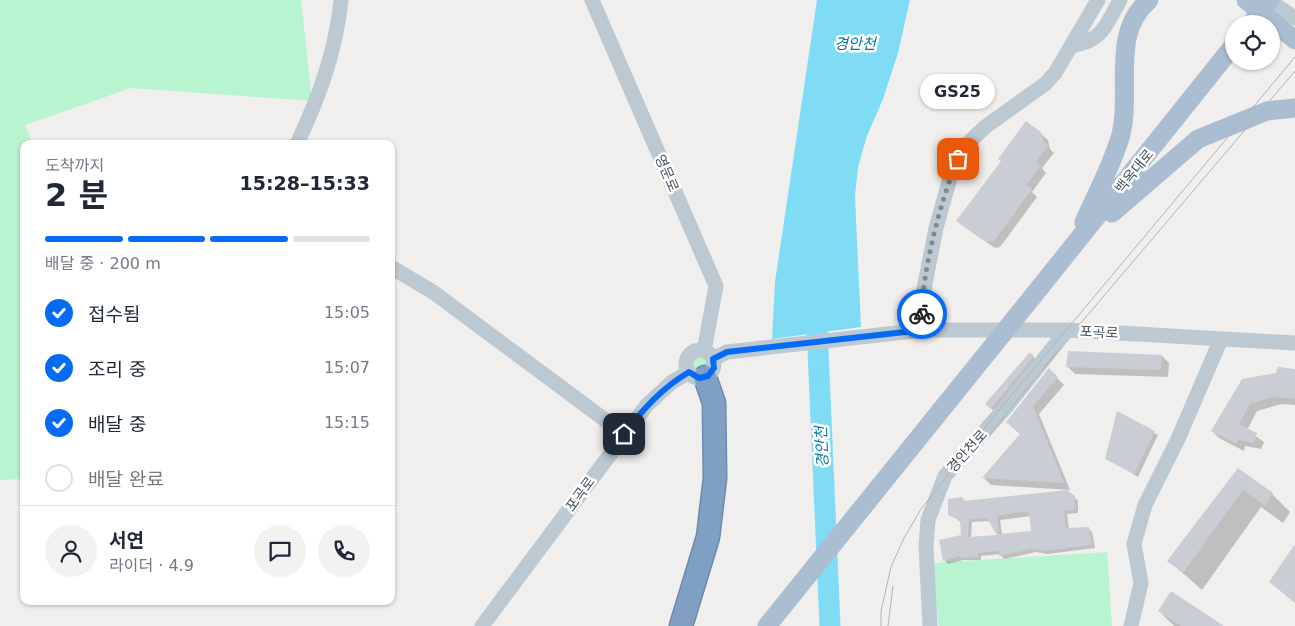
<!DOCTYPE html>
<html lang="ko">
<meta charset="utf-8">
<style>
:root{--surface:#fff;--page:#f2f2f3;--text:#1f2937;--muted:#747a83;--line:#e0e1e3;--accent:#066bf4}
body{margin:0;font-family:"DejaVu Sans","Noto Sans KR",sans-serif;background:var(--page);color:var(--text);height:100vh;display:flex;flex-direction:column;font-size:19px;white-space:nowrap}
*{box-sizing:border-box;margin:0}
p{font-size:16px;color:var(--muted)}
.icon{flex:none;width:28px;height:28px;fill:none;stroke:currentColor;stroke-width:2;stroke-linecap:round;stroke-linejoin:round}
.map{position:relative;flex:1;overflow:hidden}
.panel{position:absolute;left:20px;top:140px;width:375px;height:465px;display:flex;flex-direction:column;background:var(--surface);border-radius:10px;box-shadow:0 1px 4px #0004}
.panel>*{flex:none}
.buttons{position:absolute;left:1225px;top:15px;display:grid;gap:10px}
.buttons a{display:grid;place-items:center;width:55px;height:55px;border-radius:50%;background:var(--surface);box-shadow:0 1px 4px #0004;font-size:25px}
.pin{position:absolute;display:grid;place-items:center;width:42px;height:42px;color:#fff;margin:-21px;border-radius:10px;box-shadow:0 2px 8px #0006}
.courier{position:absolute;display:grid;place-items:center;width:50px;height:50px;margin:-25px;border:4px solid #066bf4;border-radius:50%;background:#fff;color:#222;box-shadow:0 1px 6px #0007}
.bubble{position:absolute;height:35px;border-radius:18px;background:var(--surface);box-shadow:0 1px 4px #0004;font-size:16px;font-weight:700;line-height:35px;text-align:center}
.headline em{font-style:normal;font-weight:700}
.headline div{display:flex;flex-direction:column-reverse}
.headline{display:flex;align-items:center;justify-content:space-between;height:85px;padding:0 25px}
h1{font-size:32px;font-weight:700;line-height:38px}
.bar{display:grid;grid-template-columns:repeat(4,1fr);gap:8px 5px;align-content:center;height:60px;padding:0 25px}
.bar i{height:6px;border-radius:4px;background:var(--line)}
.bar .selected{background:var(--accent)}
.bar p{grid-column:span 4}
.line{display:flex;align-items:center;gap:12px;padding:0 25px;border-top:1px solid var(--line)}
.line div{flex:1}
.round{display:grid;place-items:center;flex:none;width:52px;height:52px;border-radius:26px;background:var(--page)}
ol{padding:0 25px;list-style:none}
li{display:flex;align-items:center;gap:15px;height:55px}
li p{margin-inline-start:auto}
li .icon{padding:5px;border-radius:50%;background:var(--accent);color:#fff;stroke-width:4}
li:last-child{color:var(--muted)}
li i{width:28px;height:28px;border:2px solid var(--line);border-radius:50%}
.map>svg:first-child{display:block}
.green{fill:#b8f4cf}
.water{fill:#80dcf5}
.shadow{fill:#0003;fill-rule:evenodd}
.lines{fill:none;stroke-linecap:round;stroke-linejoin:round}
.river{stroke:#80dcf5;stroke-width:21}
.building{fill:#cacdd4;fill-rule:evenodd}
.highway-casing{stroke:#6c8baf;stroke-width:25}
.minor{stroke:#bdc9d2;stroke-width:15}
.major{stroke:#abbdd0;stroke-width:19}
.highway{stroke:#80a0c3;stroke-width:22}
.tram{stroke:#b0b3ba;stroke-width:1}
.major-bridge{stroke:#abbdd0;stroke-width:19}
.done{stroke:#818990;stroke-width:5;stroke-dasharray:0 9}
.route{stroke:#066bf4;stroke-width:6}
.labels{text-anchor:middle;stroke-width:5;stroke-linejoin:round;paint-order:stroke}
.street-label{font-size:14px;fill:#44525e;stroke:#fff}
.water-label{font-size:15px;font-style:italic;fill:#037a9c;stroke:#fff}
</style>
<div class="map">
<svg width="1295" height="626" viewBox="0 0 1295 626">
<rect width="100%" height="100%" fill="#f1eeee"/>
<!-- green -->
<path class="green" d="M 0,0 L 301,0 L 312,101 L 131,88 L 25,125 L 33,144 L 24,144 L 24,479 L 0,480 Z
M691 364a9 9 0 1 1 18 0a9 9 0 1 1-18 0Z
M 1107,552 L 1112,626 L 939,626 L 931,563 Z"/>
<!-- water -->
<path class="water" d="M 817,0 L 910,0 L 898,53 L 883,99 L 867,136 L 858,167 L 855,196 L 861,327 L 772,339 L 775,282 Z"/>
<!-- shadow -->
<path class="shadow" d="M 1040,133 L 1048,140 L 1050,149 L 1054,153 L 1042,168 L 1046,173 L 1032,192 L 1037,197 L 1000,247 L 995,248 L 965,227 Z
M 1030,354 L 1041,364 L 994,411 L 987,404 Z
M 1162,356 L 1169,363 L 1168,377 L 1075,374 L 1068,367 Z
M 1295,370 L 1295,405 L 1282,404 L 1257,411 L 1247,430 L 1264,442 L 1261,449 L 1245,446 L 1244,451 L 1219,438 L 1212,431 Z
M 1057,378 L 1064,385 L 1039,414 L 1070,490 L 991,485 L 984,478 L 1021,435 L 1007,422 Z
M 1118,413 L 1158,435 L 1138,477 L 1107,458 Z
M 1239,470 L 1272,494 L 1290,512 L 1283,523 L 1261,507 L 1202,590 L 1169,561 Z
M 1074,497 L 1078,501 L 1078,513 L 1067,514 L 1069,529 L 1088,528 L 1092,532 L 1095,548 L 1047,554 L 1036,552 L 1004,559 L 1000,554 L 981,556 L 981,560 L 963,560 L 948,564 L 944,560 L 962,536 L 961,522 L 949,514 L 962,498 L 966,502 ZM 1031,516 L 1032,532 L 1002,535 L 1000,520 ZM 991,521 L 999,536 L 971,538 L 972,522 Z
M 1295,546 L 1295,603 L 1270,582 Z
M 1159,611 L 1222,626 L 1174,626 Z"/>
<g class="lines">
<!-- river -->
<path class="river" d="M 816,304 L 830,626"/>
</g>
<!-- building -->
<path class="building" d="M 1026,121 L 1041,132 L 1044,142 L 1048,146 L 1036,162 L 1041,165 L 1026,185 L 1032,189 L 994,241 L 984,241 L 956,221 L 1001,161 L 998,159 Z
M 1068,351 L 1162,355 L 1161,370 L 1066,367 Z
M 1030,352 L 1034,356 L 991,409 L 985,404 Z
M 1278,367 L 1295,369 L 1295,399 L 1274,397 L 1250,404 L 1239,424 L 1257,433 L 1254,443 L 1238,440 L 1237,444 L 1211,431 L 1242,379 L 1276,373 Z
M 1049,368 L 1058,377 L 1033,406 L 1064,483 L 982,478 L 1020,434 L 1006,422 Z
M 1117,411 L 1155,431 L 1134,474 L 1105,459 Z
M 1238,468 L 1273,493 L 1265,506 L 1243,490 L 1183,573 L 1167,561 Z
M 1067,490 L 1075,496 L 1075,509 L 1064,511 L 1066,528 L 1089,527 L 1092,545 L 1043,551 L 1032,549 L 999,556 L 999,551 L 978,553 L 978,557 L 960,558 L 960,556 L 943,561 L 939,540 L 961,535 L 960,520 L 948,515 L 948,499 L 962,497 L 964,501 ZM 1021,512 L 1029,512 L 1031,531 L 999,534 L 997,516 ZM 987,518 L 997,535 L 968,537 L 969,519 Z
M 1295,544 L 1295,602 L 1269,582 Z
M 1171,591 L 1224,626 L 1181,626 L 1158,611 Z"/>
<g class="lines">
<defs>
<path id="highway" d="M 681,626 L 708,537 L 715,478 L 714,403 L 705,377"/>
</defs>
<!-- highway casing -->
<use href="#highway" class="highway-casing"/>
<!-- minor -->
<path class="minor" d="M 592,0 L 716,286 L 704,351
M 1268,0 L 1295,18
M 1071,46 L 1098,0
M 297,144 C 319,97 336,51 341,0
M 391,267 L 433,292 L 624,434
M 923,330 L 922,299 L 936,228 L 950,178 L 957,159 L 965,146 L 985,127 L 1045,84 L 1055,73 L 1071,46 C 1103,41 1106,25 1120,0
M686 364a14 14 0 1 1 28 0a14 14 0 1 1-28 0Z
M 713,359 L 727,352 L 923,330 L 1067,330 L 1295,343
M 482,626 L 647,405 L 672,382 L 689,372
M 930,626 L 926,546 L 928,520 L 945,476 L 1006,407 L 1067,330
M 1131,626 L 1141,583 L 1134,544 L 1145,505 L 1178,439 L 1221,339"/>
<!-- major -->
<path class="major" d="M 1246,0 L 1295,40
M 1112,213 L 1198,139 L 1267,111 L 1295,108
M 1084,222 C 1096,195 1111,167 1120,138 C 1133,93 1109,34 1149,0
M 1033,296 L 1234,45"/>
<!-- highway -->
<use href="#highway" class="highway"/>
<!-- tram -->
<path class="tram" d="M 1080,324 L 1295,71
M 980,446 L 1061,347
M 881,626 L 881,611 L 891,567 L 904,538 L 921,509 L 1000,409 L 1295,57
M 888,626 L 893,586"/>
<!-- major-bridge -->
<path class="major-bridge" d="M 1251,24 L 1270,0
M 767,626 L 1033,296"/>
</g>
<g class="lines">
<!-- done -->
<path class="done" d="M 922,314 C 922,271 941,199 958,159"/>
<!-- route -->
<path class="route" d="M 624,434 C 643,409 662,388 689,372 L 699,378 L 708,376 L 714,368 L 713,359 L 727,352 L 923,330 L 922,314"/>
</g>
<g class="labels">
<!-- street labels -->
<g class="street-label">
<text transform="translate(1134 171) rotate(-51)" y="5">백옥대로</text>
<text transform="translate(667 173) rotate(67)" y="5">영문로</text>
<text transform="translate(1099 332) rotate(3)" y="5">포곡로</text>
<text transform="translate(967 451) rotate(-48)" y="5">경안천로</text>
<text transform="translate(580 494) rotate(-54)" y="5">포곡로</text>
</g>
<!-- water labels -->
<g class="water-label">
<text x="855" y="49">경안천</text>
<text transform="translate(822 447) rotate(-93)" y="5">경안천</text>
</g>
</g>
</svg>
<div class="buttons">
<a><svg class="icon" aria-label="locate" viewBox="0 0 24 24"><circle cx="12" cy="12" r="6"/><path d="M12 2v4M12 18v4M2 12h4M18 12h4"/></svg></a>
</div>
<div class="pin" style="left:958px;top:159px;background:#ea580c"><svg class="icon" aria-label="bag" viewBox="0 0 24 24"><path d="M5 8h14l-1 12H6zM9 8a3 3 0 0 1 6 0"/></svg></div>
<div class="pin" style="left:624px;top:434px;background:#1f2937"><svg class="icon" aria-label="home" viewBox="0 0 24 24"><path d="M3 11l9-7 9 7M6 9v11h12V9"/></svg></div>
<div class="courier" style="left:922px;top:314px"><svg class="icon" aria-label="bike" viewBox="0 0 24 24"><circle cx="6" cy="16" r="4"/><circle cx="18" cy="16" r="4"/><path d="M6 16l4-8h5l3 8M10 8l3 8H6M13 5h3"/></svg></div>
<div class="bubble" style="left:920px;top:74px;width:75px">GS25</div>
<section class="panel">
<div class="headline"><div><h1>2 분</h1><p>도착까지</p></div><em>15:28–15:33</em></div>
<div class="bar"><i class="selected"></i><i class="selected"></i><i class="selected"></i><i></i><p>배달 중 · 200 m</p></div>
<ol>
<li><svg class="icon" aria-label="check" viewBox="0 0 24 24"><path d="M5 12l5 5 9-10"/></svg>접수됨<p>15:05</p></li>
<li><svg class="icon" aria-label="check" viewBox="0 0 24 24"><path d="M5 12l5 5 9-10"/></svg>조리 중<p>15:07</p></li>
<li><svg class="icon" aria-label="check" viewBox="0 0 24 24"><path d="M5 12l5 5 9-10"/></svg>배달 중<p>15:15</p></li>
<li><i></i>배달 완료</li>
</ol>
<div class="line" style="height:90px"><a class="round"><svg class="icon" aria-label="person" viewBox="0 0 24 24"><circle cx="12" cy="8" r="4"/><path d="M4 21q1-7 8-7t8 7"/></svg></a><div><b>서연</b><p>라이더 · 4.9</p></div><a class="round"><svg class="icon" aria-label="chat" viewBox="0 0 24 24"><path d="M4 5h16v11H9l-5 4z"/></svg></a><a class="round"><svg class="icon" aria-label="phone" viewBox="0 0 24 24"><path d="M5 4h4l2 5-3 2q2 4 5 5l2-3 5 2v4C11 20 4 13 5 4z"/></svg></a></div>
</section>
</div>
